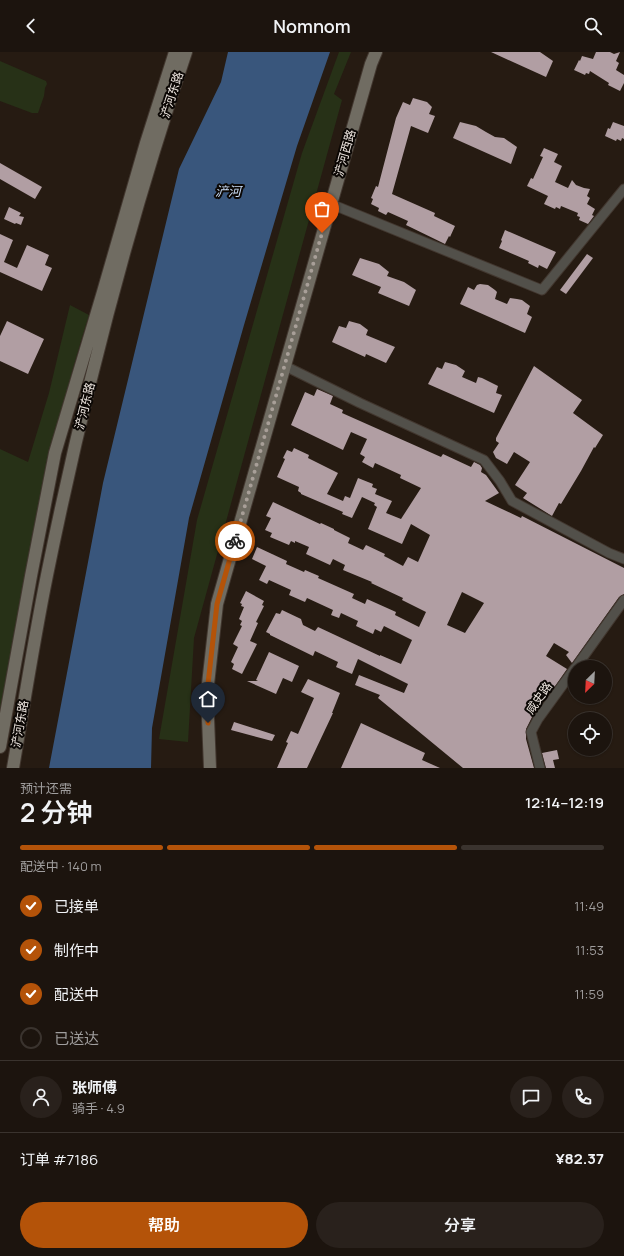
<!DOCTYPE html>
<html lang="zh">
<meta charset="utf-8">
<style>
:root{--surface:#1c140e;--page:#29211c;--text:#f1f3f6;--muted:#a09e9e;--line:#3a332e;--accent:#b45309}
body{margin:0;font-family:Manrope,"Noto Sans SC",sans-serif;background:var(--page);color:var(--text);height:100vh;display:flex;flex-direction:column;font-size:15px;white-space:nowrap}
*{box-sizing:border-box;margin:0}
p{font-size:13px;color:var(--muted)}
.icon{flex:none;width:22px;height:22px;fill:none;stroke:currentColor;stroke-width:2;stroke-linecap:round;stroke-linejoin:round}
.map{position:relative;height:716px;overflow:hidden}
.sheet{display:flex;flex-direction:column;background:var(--surface);flex:1}
.sheet>*{flex:none}
.needle{width:26px;rotate:204deg}
.fabs{position:absolute;left:568px;top:608px;display:grid;gap:8px}
.fabs a{display:grid;place-items:center;width:44px;height:44px;border-radius:50%;background:var(--surface);box-shadow:0 1px 3px #0004,0 0 0 1px var(--line);font-size:20px}
.pin{position:absolute;display:grid;place-items:center;width:34px;height:34px;color:#fff;margin:-41px -17px;border-radius:50% 50% 50% 0;rotate:-45deg;box-shadow:0 0 4px #0007}
.pin .icon{rotate:45deg}
.courier{position:absolute;display:grid;place-items:center;width:40px;height:40px;margin:-20px;border:3px solid #b45309;border-radius:50%;background:#fff;color:#222;box-shadow:0 1px 5px #0007}
.overview em{font-style:normal;font-weight:600}
.overview div{display:flex;flex-direction:column-reverse}
.overview{display:flex;align-items:center;justify-content:space-between;height:68px;padding:0 20px}
h1{font-size:26px;font-weight:600;line-height:30px}
.bar{display:grid;grid-template-columns:repeat(4,1fr);gap:6px 4px;align-content:center;height:48px;padding:0 20px}
.bar i{height:5px;border-radius:3px;background:var(--line)}
.bar .selected{background:var(--accent)}
.bar p{grid-column:span 4}
.line{display:flex;align-items:center;gap:10px;padding:0 20px;border-top:1px solid var(--line)}
.line div{flex:1}
.round{display:grid;place-items:center;flex:none;width:42px;height:42px;border-radius:21px;background:var(--page)}
ol{padding:0 20px;list-style:none}
li{display:flex;align-items:center;gap:12px;height:44px}
li p{margin-inline-start:auto}
li .icon{padding:4px;border-radius:50%;background:var(--accent);color:#fff;stroke-width:4}
li:last-child{color:var(--muted)}
li i{width:22px;height:22px;border:2px solid var(--line);border-radius:50%}
.primary-button{display:flex;gap:8px;margin-top:auto;padding:8px 20px}
.primary-button a{flex:1;height:46px;border-radius:24px;background:var(--accent);color:#fff;font-size:16px;font-weight:600;line-height:46px;text-align:center}
.primary-button a+a{background:var(--page);color:var(--text)}
header{display:flex;justify-content:space-between;align-items:center;height:52px;padding:0 20px;background:var(--surface);font-size:18px;font-weight:600}
.map>svg:first-child{display:block}
.green{fill:#273117}
.water{fill:#39567c}
.building{fill:#b19ea3;fill-rule:evenodd}
.lines{fill:none;stroke-linecap:round;stroke-linejoin:round}
.street-casing{stroke:#42372f;stroke-width:11}
.secondary-casing{stroke:#42372f;stroke-width:14}
.street{stroke:#52504a;stroke-width:9}
.secondary{stroke:#706c62;stroke-width:12}
.done{stroke:#a89f98;stroke-width:4;stroke-dasharray:0 7.2}
.route{stroke:#b45309;stroke-width:5}
.labels{text-anchor:middle;stroke-width:4;stroke-linejoin:round;paint-order:stroke}
.street-label{font-size:12px;fill:#eee6e0;stroke:#0b0704}
.water-label{font-size:13px;font-style:italic;fill:#c9dcf6;stroke:#0b0704}
</style>
<header><svg class="icon" aria-label="back" viewBox="0 0 24 24"><path d="M15 5l-7 7 7 7"/></svg>Nomnom<svg class="icon" aria-label="search" viewBox="0 0 24 24"><circle cx="10" cy="10" r="6"/><path d="M15 15l6 6"/></svg></header>
<div class="map">
<svg width="624" height="716" viewBox="0 0 624 716">
<rect width="100%" height="100%" fill="#261b12"/>
<!-- green -->
<path class="green" d="M 339,0 L 351,0 L 334,42 L 342,48 L 194,586 L 188,690 L 159,687 L 197,468 L 302,101 Z
M 0,9 L 46,29 L 47,32 L 45,36 L 44,44 L 38,61 L 32,61 L 0,49 Z
M 70,253 L 89,263 C 48,392 24,527 0,660 L 0,397 L 28,410 L 49,341 Z"/>
<!-- water -->
<path class="water" d="M 228,0 L 330,0 L 297,94 L 244,273 L 189,466 L 152,676 L 151,716 L 49,716 L 103,431 L 179,117 L 221,30 Z"/>
<!-- building -->
<path class="building" d="M 491,0 L 540,0 L 553,9 L 546,25 Z
M 596,0 L 610,0 L 614,2 L 620,0 L 616,9 L 619,11 L 616,18 L 624,23 L 624,31 L 620,39 L 608,33 L 609,31 L 590,19 L 589,22 L 586,21 L 585,23 L 574,18 L 579,8 L 580,9 L 582,4 L 593,7 Z
M 413,46 L 427,50 L 432,55 L 429,62 L 435,64 L 428,81 L 411,74 L 392,142 L 435,161 L 434,164 L 455,174 L 450,185 L 449,184 L 445,192 L 406,173 L 408,169 L 388,160 L 386,163 L 378,159 L 379,156 L 371,152 L 373,147 L 371,146 L 376,134 L 378,135 L 396,66 L 403,50 L 410,53 Z
M 460,70 L 476,74 L 486,80 L 495,85 L 504,86 L 517,95 L 511,112 L 453,86 Z
M 613,70 L 624,74 L 624,87 L 622,86 L 621,89 L 617,87 L 616,89 L 605,84 L 608,76 L 610,77 Z
M 544,96 L 558,102 L 554,110 L 562,114 L 555,130 L 568,136 L 572,128 L 576,133 L 584,136 L 590,137 L 587,144 L 590,146 L 587,152 L 595,157 L 592,163 L 594,164 L 588,172 L 579,168 L 580,165 L 577,164 L 578,161 L 561,154 L 560,157 L 556,155 L 555,157 L 544,152 L 548,144 L 527,134 L 531,126 L 533,127 L 543,105 L 540,104 Z
M 0,111 L 42,135 L 35,147 L 0,127 Z
M 9,155 L 21,161 L 19,164 L 24,165 L 21,173 L 16,171 L 15,172 L 4,167 Z
M 505,178 L 556,200 L 547,217 L 539,213 L 538,216 L 528,211 L 529,209 L 499,196 L 502,189 L 501,188 Z
M 0,182 L 13,188 L 4,210 L 17,216 L 27,193 L 49,203 L 45,213 L 52,216 L 42,239 L 0,220 Z
M 587,202 L 593,206 L 566,242 L 560,238 Z
M 360,206 L 379,212 L 389,220 L 387,224 L 404,230 L 416,238 L 409,254 L 378,241 L 381,235 L 352,223 Z
M 480,232 L 488,233 L 495,238 L 497,240 L 495,247 L 507,252 L 510,246 L 517,247 L 522,248 L 530,254 L 527,262 L 532,265 L 525,281 L 460,252 L 468,235 L 474,238 L 477,233 Z
M 7,269 L 44,287 L 28,322 L 0,309 L 0,284 Z
M 349,269 L 360,272 L 368,278 L 366,283 L 395,295 L 386,311 L 366,302 L 365,305 L 332,290 L 339,274 L 346,276 Z
M 445,310 L 456,313 L 465,319 L 462,325 L 476,331 L 478,325 L 482,326 L 498,334 L 496,341 L 502,343 L 494,361 L 428,332 L 437,315 L 442,317 Z
M 534,314 L 582,348 L 573,361 L 603,383 L 595,396 L 594,395 L 581,419 L 561,452 L 559,451 L 552,464 L 523,446 L 527,441 L 515,433 L 530,410 L 514,400 L 507,412 L 496,406 L 493,400 L 499,391 L 496,389 L 496,386 Z
M 317,337 L 333,344 L 330,352 L 343,358 L 342,361 L 441,405 L 443,402 L 471,415 L 474,410 L 480,413 L 482,416 L 481,420 L 486,423 L 499,441 L 485,449 L 521,466 L 522,464 L 624,516 L 624,542 L 619,545 L 572,611 L 566,603 L 569,600 L 554,591 L 546,604 L 567,617 L 551,640 L 542,634 L 545,647 L 533,663 L 526,677 L 526,687 L 534,716 L 463,716 L 378,646 L 380,643 L 355,633 L 359,623 L 404,641 L 408,632 L 358,607 L 352,622 L 336,615 L 338,610 L 315,599 L 313,604 L 270,583 L 270,582 L 266,580 L 276,561 L 280,562 L 282,558 L 301,567 L 303,573 L 315,579 L 318,575 L 380,604 L 380,603 L 401,612 L 412,588 L 384,574 L 381,580 L 375,577 L 373,582 L 356,574 L 358,569 L 341,561 L 339,566 L 331,563 L 333,558 L 307,546 L 305,550 L 289,543 L 291,538 L 269,528 L 267,532 L 259,528 L 266,514 L 252,507 L 257,495 L 287,509 L 286,512 L 304,520 L 305,518 L 319,524 L 318,526 L 354,542 L 352,546 L 365,552 L 367,547 L 396,560 L 395,563 L 419,575 L 426,560 L 402,548 L 403,546 L 371,531 L 372,530 L 343,518 L 345,513 L 333,507 L 330,513 L 306,502 L 309,495 L 295,489 L 295,491 L 291,489 L 289,493 L 270,485 L 272,481 L 265,478 L 271,466 L 266,464 L 273,450 L 320,472 L 321,471 L 334,477 L 334,478 L 350,486 L 348,491 L 363,498 L 366,493 L 385,502 L 384,504 L 388,506 L 403,514 L 408,505 L 418,510 L 430,483 L 411,472 L 402,492 L 368,477 L 377,455 L 374,453 L 375,451 L 362,445 L 352,466 L 342,462 L 343,460 L 301,442 L 301,441 L 298,439 L 299,435 L 277,425 L 285,407 L 283,406 L 287,398 L 292,400 L 294,396 L 309,403 L 308,406 L 338,421 L 327,442 L 343,449 L 345,444 L 350,446 L 358,426 L 373,432 L 372,435 L 377,437 L 375,442 L 392,449 L 386,461 L 401,467 L 421,436 L 400,426 L 401,423 L 375,411 L 373,416 L 362,410 L 365,405 L 360,402 L 367,387 L 351,380 L 343,398 L 291,373 L 305,340 L 314,344 ZM 462,540 L 484,551 L 465,581 L 447,573 Z
M 246,539 L 264,549 L 262,553 L 264,554 L 256,570 L 258,571 L 250,589 L 257,592 L 242,622 L 232,617 L 234,612 L 231,610 L 238,595 L 233,592 L 242,574 L 240,573 L 242,569 L 239,567 L 244,555 L 241,554 L 242,552 L 240,551 Z
M 269,600 L 299,614 L 292,630 L 283,626 L 276,642 L 247,629 L 258,629 L 256,628 Z
M 308,627 L 340,641 L 332,661 L 333,661 L 307,716 L 277,716 L 288,691 L 286,690 L 291,679 L 298,682 L 314,646 L 301,640 Z
M 234,670 L 275,683 L 272,689 L 231,678 Z
M 361,671 L 425,701 L 422,708 L 440,716 L 341,716 Z
M 557,698 L 559,707 L 553,708 L 555,716 L 546,716 L 542,701 Z"/>
<g class="lines">
<defs>
<path id="street" d="M 331,152 L 542,238 L 624,137
M 285,314 L 360,351 L 484,408 L 500,429 L 512,449 L 609,501 L 624,507
M 576,615 L 624,548
M 540,716 L 531,680 L 538,667 L 575,616"/>
<path id="secondary" d="M 0,695 L 31,524 L 55,401 L 103,240 L 146,91 L 175,0
M 13,716 C 24,652 34,587 47,523 C 83,346 128,171 186,0
M 210,716 L 207,641 L 217,552 L 371,12 L 376,0"/>
</defs>
<!-- street casing -->
<use href="#street" class="street-casing"/>
<!-- secondary casing -->
<use href="#secondary" class="secondary-casing"/>
<!-- street -->
<use href="#street" class="street"/>
<!-- secondary -->
<use href="#secondary" class="secondary"/>
</g>
<g class="lines">
<!-- done -->
<path class="done" d="M 235,489 L 322,181"/>
<!-- route -->
<path class="route" d="M 208,671 L 207,641 L 217,552 L 235,489"/>
</g>
<g class="labels">
<!-- street labels -->
<g class="street-label">
<text transform="translate(172 43) rotate(-72)" y="4">浐河东路</text>
<text transform="translate(345 101) rotate(-74)" y="4">浐河西路</text>
<text transform="translate(85 354) rotate(-76)" y="4">浐河东路</text>
<text transform="translate(539 646) rotate(-55)" y="4">咸史路</text>
<text transform="translate(20 672) rotate(-80)" y="4">浐河东路</text>
</g>
<!-- water labels -->
<g class="water-label">
<text x="228" y="144">浐河</text>
</g>
</g>
</svg>
<div class="fabs">
<a><svg class="needle" viewBox="-14 -14 28 28"><path d="M0-13l5 13h-10z" fill="#e53935"/><path d="M0 13l5-13h-10z" fill="#a09e9e"/></svg></a>
<a><svg class="icon" aria-label="locate" viewBox="0 0 24 24"><circle cx="12" cy="12" r="6"/><path d="M12 2v4M12 18v4M2 12h4M18 12h4"/></svg></a>
</div>
<div class="pin" style="left:322px;top:181px;background:#ea580c"><svg class="icon" aria-label="bag" viewBox="0 0 24 24"><path d="M5 8h14l-1 12H6zM9 8a3 3 0 0 1 6 0"/></svg></div>
<div class="pin" style="left:208px;top:671px;background:#1f2937"><svg class="icon" aria-label="home" viewBox="0 0 24 24"><path d="M3 11l9-7 9 7M6 9v11h12V9"/></svg></div>
<div class="courier" style="left:235px;top:489px"><svg class="icon" aria-label="bike" viewBox="0 0 24 24"><circle cx="6" cy="16" r="4"/><circle cx="18" cy="16" r="4"/><path d="M6 16l4-8h5l3 8M10 8l3 8H6M13 5h3"/></svg></div>
</div>
<section class="sheet">
<div class="overview"><div><h1>2 分钟</h1><p>预计还需</p></div><em>12:14–12:19</em></div>
<div class="bar"><i class="selected"></i><i class="selected"></i><i class="selected"></i><i></i><p>配送中 · 140 m</p></div>
<ol>
<li><svg class="icon" aria-label="check" viewBox="0 0 24 24"><path d="M5 12l5 5 9-10"/></svg>已接单<p>11:49</p></li>
<li><svg class="icon" aria-label="check" viewBox="0 0 24 24"><path d="M5 12l5 5 9-10"/></svg>制作中<p>11:53</p></li>
<li><svg class="icon" aria-label="check" viewBox="0 0 24 24"><path d="M5 12l5 5 9-10"/></svg>配送中<p>11:59</p></li>
<li><i></i>已送达</li>
</ol>
<div class="line" style="height:72px"><a class="round"><svg class="icon" aria-label="person" viewBox="0 0 24 24"><circle cx="12" cy="8" r="4"/><path d="M4 21q1-7 8-7t8 7"/></svg></a><div><b>张师傅</b><p>骑手 · 4.9</p></div><a class="round"><svg class="icon" aria-label="chat" viewBox="0 0 24 24"><path d="M4 5h16v11H9l-5 4z"/></svg></a><a class="round"><svg class="icon" aria-label="phone" viewBox="0 0 24 24"><path d="M5 4h4l2 5-3 2q2 4 5 5l2-3 5 2v4C11 20 4 13 5 4z"/></svg></a></div>
<div class="line" style="height:52px"><div>订单 #7186</div><b>¥82.37</b></div>
<div class="primary-button"><a>帮助</a><a>分享</a></div>
</section>
